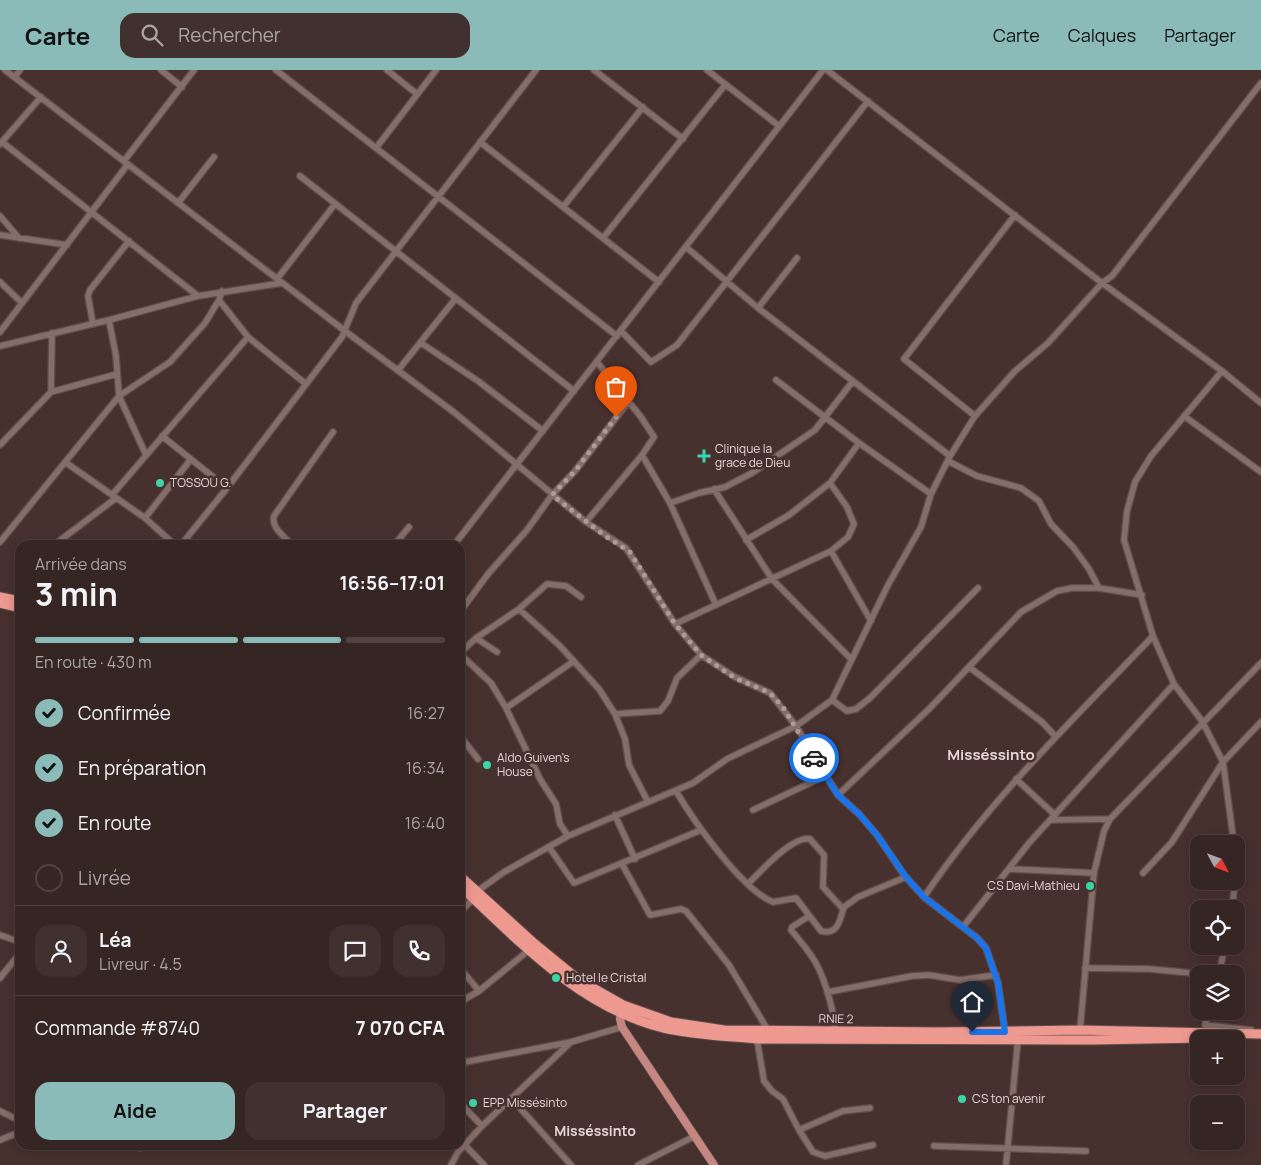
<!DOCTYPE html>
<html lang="fr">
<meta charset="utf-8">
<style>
:root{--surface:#352523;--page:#403130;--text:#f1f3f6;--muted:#aaa5a6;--line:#4f4241;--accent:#8bbbb9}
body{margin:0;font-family:Manrope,sans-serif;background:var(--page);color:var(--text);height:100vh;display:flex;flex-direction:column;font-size:19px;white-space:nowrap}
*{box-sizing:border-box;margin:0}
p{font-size:16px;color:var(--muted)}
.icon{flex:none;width:28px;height:28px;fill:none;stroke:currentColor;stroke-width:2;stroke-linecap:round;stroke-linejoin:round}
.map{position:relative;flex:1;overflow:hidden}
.panel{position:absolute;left:15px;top:470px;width:450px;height:610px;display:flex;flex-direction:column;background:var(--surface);border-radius:15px;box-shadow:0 2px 12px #0003,0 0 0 1px var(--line)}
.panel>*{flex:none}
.needle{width:32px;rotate:131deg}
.fabs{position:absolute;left:1190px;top:765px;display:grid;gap:10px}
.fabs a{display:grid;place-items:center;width:55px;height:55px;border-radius:10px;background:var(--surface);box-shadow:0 2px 12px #0003,0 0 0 1px var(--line);font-size:25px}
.pin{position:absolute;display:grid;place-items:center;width:42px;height:42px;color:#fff;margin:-51px -21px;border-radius:50% 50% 50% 0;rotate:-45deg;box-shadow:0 0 5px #0007}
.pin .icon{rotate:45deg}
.courier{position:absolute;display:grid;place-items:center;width:50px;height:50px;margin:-25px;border:4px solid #1a73e8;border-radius:50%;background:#fff;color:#222;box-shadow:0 1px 6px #0007}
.headline em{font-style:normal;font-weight:700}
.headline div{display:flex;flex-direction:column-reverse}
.headline{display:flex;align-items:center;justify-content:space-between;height:85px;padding:0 20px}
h1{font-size:32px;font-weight:700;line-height:38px}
.bar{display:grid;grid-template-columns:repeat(4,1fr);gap:8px 5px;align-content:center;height:60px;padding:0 20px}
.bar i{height:6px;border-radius:4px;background:var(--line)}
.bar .current{background:var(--accent)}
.bar p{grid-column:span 4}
.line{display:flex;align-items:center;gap:12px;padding:0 20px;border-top:1px solid var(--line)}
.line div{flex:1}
.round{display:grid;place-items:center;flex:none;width:52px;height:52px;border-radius:15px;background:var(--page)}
ol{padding:0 20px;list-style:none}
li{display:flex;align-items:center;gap:15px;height:55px}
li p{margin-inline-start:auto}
li .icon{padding:5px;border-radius:50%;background:var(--accent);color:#111;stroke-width:4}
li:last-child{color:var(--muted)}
li i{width:28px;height:28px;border:2px solid var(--line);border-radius:50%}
.action{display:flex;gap:10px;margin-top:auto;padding:10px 20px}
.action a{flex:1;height:58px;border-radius:15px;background:var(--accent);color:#111;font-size:20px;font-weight:700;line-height:58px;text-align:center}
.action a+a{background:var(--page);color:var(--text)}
header{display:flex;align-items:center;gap:30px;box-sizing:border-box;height:70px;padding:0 25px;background:var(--accent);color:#111}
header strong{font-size:24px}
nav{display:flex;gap:28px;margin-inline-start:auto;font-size:18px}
.search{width:350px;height:45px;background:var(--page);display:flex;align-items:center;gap:12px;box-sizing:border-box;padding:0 18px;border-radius:15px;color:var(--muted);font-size:19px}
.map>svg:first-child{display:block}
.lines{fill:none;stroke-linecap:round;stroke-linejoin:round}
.minor-casing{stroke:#604e4c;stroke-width:8}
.major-casing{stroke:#604e4c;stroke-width:9}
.highway-casing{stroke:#604e4c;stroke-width:11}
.minor{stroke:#856d69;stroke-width:5.5}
.major{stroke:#c48780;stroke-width:8}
.highway{stroke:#ee998f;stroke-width:9}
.done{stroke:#ad9c9a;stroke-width:5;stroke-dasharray:0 9}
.route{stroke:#1a73e8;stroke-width:6}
.poi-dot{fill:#3bd4a4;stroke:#47312f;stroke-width:2}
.labels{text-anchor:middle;stroke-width:5;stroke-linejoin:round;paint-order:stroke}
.poi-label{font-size:12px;fill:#e4d6d4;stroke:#47312f;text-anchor:start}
.street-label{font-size:12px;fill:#e4d6d4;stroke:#47312f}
.neighbourhood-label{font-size:14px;font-weight:bold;fill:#e4d6d4;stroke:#47312f}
.quarter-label{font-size:15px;font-weight:bold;fill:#e4d6d4;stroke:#47312f}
</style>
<header>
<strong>Carte</strong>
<div class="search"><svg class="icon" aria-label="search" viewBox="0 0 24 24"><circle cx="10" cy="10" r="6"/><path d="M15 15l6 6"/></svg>Rechercher</div>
<nav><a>Carte</a><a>Calques</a><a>Partager</a></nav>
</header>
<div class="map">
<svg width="1261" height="1095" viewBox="0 0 1261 1095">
<rect width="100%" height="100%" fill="#47312f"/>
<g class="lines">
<defs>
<path id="minor" d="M 5,0 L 345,261 L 455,343 L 586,452 L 626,478 L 675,554 L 701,585 L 735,607 L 770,623 L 796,656 L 838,725 L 859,744 L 877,765 L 904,805 L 924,827 L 977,868 L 986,878 L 998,913 L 1005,962
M 161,0 L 182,17
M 276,0 L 617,266
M 387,0 L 417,24
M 594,0 L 683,69
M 707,0 L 779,56
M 827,0 L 1102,213 L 1222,301 L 1261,333
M 15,7 L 20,0
M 2,72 L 198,226
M 480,72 L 659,212
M 0,74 L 41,27
M 376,78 L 436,0
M 124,91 L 194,0
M 300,106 L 574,321
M 178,133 L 214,87
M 563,137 L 643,37
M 0,146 L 19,168
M 0,165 L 67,175
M 603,168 L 725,15
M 686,177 L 758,238 L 950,386
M 277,209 L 335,134
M 0,212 L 22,233
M 219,230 L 248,267
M 758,238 L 797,188
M 109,250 L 116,286 L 119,326 L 146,385
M 93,254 L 88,226 L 90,220 L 129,171
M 621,261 L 651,292 L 677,275 L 868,31
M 0,262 L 128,94
M 421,273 L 478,311 L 543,361
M 0,276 L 109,250 L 198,226 L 282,213
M 399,299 L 456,228
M 1222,301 L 1151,386 L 1135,412 L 1127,441 L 1124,470 L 1153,566 L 1174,614 L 1202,651 L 1223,692 L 1234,774
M 776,310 L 859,373 L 830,413 L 847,437 L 854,454 L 848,467 L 831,481 L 871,551
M 51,322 L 52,263
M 975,346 L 904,289 L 1015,145
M 1184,346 L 1261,402
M 162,366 L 227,418
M 859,373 L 931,424
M 0,375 L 51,322 L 117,304
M 642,385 L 670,433
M 948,391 L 977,406 L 1021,418 L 1039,431 L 1051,454 L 1073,477 L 1089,499 L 1099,518
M 65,392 L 145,448 L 175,475
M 714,419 L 772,509 L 851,589
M 112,425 L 248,267 L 306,314
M 145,448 L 191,389
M 586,452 L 642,385 L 654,367 L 641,347 L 597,292
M 746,470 L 789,445 L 830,413
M 0,472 L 119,326 L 170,292 L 205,253 L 219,230 L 222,221
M 54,475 L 116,428
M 181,475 L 227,418 L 342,267 L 356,233 L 536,0
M 292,475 C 284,466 271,458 274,446 L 333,362
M 394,475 L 409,457
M 454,475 L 823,0
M 716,535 L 670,433 L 699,423 L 725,417 L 752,403 L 815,360 L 853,311
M 519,539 L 560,576 L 599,619 L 615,644 L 625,669 L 629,695 L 648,732
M 460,542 L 488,504 L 527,460 L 552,425 L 575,401 L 629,331
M 675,554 L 831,481
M 476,568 L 497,582
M 460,583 L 476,568 L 519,539 L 547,514 L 566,516 L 581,527
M 460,584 L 491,613 L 506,638 L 540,709 L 556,734 L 560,754 L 568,766
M 969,597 L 1042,652 L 1056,667
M 832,630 L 847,641 L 856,639 L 870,628 L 978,518
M 506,638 L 574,591
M 615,644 L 660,641 L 668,631 L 677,608 L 701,585
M 460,666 L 478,689
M 1016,709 L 1055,745
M 676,721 C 693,750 742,820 773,832 L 796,828 L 821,861 C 839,866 840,848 844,837 L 858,827 L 906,807
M 838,725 L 929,639 L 1021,542 L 1057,521 L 1072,518 L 1099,518 L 1142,525
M 753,740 L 825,706
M 615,745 L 635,789
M 1051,750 L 1110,749
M 549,777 L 574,813 L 701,760
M 622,794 L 650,845 L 681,839 L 686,841 L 729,895 L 769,962
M 1236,794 L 1236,804
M 1009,799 L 1094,803
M 1143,803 L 1172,772 L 1223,692 L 1261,652
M 748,814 C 760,802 793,765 810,769 L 824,785 L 823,817 L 843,839
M 476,822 L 504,802 L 568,766 L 693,713 L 727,689 L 796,656 L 832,630 L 888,515 L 921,457 L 931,424 L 950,386 L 975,346 L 1015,301 L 1048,273 L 1102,213 L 1112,206 L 1261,13
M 924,827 C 989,730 1073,650 1153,566
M 1232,839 L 1235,811
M 460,842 L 473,829
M 809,846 L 792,857 L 791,860 C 814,887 821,897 830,931 C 832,941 836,951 835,962
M 963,857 L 1029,773 L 1174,614
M 0,865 L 20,872
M 460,898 L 479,921
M 1085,898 L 1149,899 L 1202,904
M 1219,904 L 1225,876
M 0,908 L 20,883
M 828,922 L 912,906 L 929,905 L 960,910 L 996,905
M 460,932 L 479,921 L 529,880
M 1209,941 L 1205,955 L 1251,960
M 1080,960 L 1094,803 L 1104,761 L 1110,749 L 1261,593
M 757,969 L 764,1011 L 772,1021 L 783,1029 L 799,1060
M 460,993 L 571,972
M 511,1028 L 571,1095
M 460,1033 L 482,1056
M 870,1038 L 843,1041 L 799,1060 L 813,1082 L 825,1086 L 873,1075
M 0,1041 L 20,1051
M 0,1070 L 20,1062
M 460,1070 L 484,1095
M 934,1076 L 1086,1081
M 140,1078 L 141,1075
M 451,1095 L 458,1082 L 482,1056 L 571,972 L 622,957
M 638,1095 L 695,1066
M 1006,1095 L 1018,969"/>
<path id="major" d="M 622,939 L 620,949 L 622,957 L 714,1095"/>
<path id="highway" d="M 0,527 L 20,531
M 0,533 L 20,538
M 460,806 L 535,874 L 579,910 L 623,935 L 671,952 L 724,960 L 940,962 L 1080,960 L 1261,964
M 460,816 C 521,873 580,937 663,958 C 694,965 725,966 757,969 L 1092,970 L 1201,968"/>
</defs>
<!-- minor casing -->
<use href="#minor" class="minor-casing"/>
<!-- major casing -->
<use href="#major" class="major-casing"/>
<!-- highway casing -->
<use href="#highway" class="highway-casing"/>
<!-- minor -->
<use href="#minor" class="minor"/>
<!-- major -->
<use href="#major" class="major"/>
<!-- highway -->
<use href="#highway" class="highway"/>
</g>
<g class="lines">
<!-- done -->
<path class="done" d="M 616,347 L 575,401 L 552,425 L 604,465 L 630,482 L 675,554 L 701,585 L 735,608 L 770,623 L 783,637 L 814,688"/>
<!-- route -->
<path class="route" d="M 814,688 L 838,725 L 859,744 L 877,765 L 906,807 L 924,827 L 977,868 L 986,878 L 998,913 L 1005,962 L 972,962"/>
</g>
<!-- markers -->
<g class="poi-dot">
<path d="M701.5 378.5h5v5h5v5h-5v5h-5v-5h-5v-5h5z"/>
<circle cx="160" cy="413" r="5"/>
<circle cx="487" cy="695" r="5"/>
<circle cx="1090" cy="816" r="5"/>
<circle cx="556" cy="908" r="5"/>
<circle cx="962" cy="1029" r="5"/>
<circle cx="473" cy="1033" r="5"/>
</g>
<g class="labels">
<!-- poi labels -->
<g class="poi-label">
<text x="715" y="383">Clinique la<tspan x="715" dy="14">grace de Dieu</tspan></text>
<text x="170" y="417">TOSSOU G.</text>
<text x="497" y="692">Aldo Guiven's<tspan x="497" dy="14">House</tspan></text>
<text x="1080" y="820" text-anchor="end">CS Davi-Mathieu</text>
<text x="566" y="912">Hotel le Cristal</text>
<text x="972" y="1033">CS ton avenir</text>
<text x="483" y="1037">EPP Missésinto</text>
</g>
<!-- street labels -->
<g class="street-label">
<text transform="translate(836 949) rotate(1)" y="4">RNIE 2</text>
</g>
<!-- neighbourhood labels -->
<g class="neighbourhood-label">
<text x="595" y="1066">Misséssinto</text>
</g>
<!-- quarter labels -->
<g class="quarter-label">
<text x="991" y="690">Misséssinto</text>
</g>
</g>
</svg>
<div class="fabs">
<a><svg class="needle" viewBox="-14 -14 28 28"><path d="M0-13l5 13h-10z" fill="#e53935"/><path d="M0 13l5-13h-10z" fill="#aaa5a6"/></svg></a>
<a><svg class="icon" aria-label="locate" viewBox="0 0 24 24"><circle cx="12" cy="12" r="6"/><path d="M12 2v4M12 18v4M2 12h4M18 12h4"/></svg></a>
<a><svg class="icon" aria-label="layers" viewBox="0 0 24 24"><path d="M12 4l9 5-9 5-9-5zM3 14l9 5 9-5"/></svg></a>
<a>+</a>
<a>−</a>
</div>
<div class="pin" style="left:616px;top:347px;background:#ea580c"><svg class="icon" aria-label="bag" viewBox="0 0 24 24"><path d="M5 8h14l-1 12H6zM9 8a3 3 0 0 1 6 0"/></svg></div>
<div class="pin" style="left:972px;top:962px;background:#1f2937"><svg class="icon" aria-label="home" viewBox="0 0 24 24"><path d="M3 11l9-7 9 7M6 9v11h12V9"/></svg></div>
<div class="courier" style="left:814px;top:688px"><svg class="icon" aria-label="car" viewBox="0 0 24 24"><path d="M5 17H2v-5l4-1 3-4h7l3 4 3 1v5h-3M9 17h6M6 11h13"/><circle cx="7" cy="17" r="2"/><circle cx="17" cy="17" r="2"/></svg></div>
<section class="panel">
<div class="headline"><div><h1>3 min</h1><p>Arrivée dans</p></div><em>16:56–17:01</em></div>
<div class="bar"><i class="current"></i><i class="current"></i><i class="current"></i><i></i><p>En route · 430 m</p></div>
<ol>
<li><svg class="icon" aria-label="check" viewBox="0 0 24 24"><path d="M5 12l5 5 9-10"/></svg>Confirmée<p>16:27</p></li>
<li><svg class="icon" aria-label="check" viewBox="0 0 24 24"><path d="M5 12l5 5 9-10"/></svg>En préparation<p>16:34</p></li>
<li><svg class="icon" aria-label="check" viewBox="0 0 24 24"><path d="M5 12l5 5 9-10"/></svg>En route<p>16:40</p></li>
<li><i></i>Livrée</li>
</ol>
<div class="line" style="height:90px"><a class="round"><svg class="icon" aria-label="person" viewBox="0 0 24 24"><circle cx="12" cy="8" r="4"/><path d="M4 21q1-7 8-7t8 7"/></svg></a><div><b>Léa</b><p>Livreur · 4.5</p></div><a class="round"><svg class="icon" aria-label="chat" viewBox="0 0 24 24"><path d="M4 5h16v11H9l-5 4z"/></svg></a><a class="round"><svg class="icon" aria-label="phone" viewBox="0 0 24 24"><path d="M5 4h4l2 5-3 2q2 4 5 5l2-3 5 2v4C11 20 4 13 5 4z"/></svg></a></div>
<div class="line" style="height:65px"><div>Commande #8740</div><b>7 070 CFA</b></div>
<div class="action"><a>Aide</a><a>Partager</a></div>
</section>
</div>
